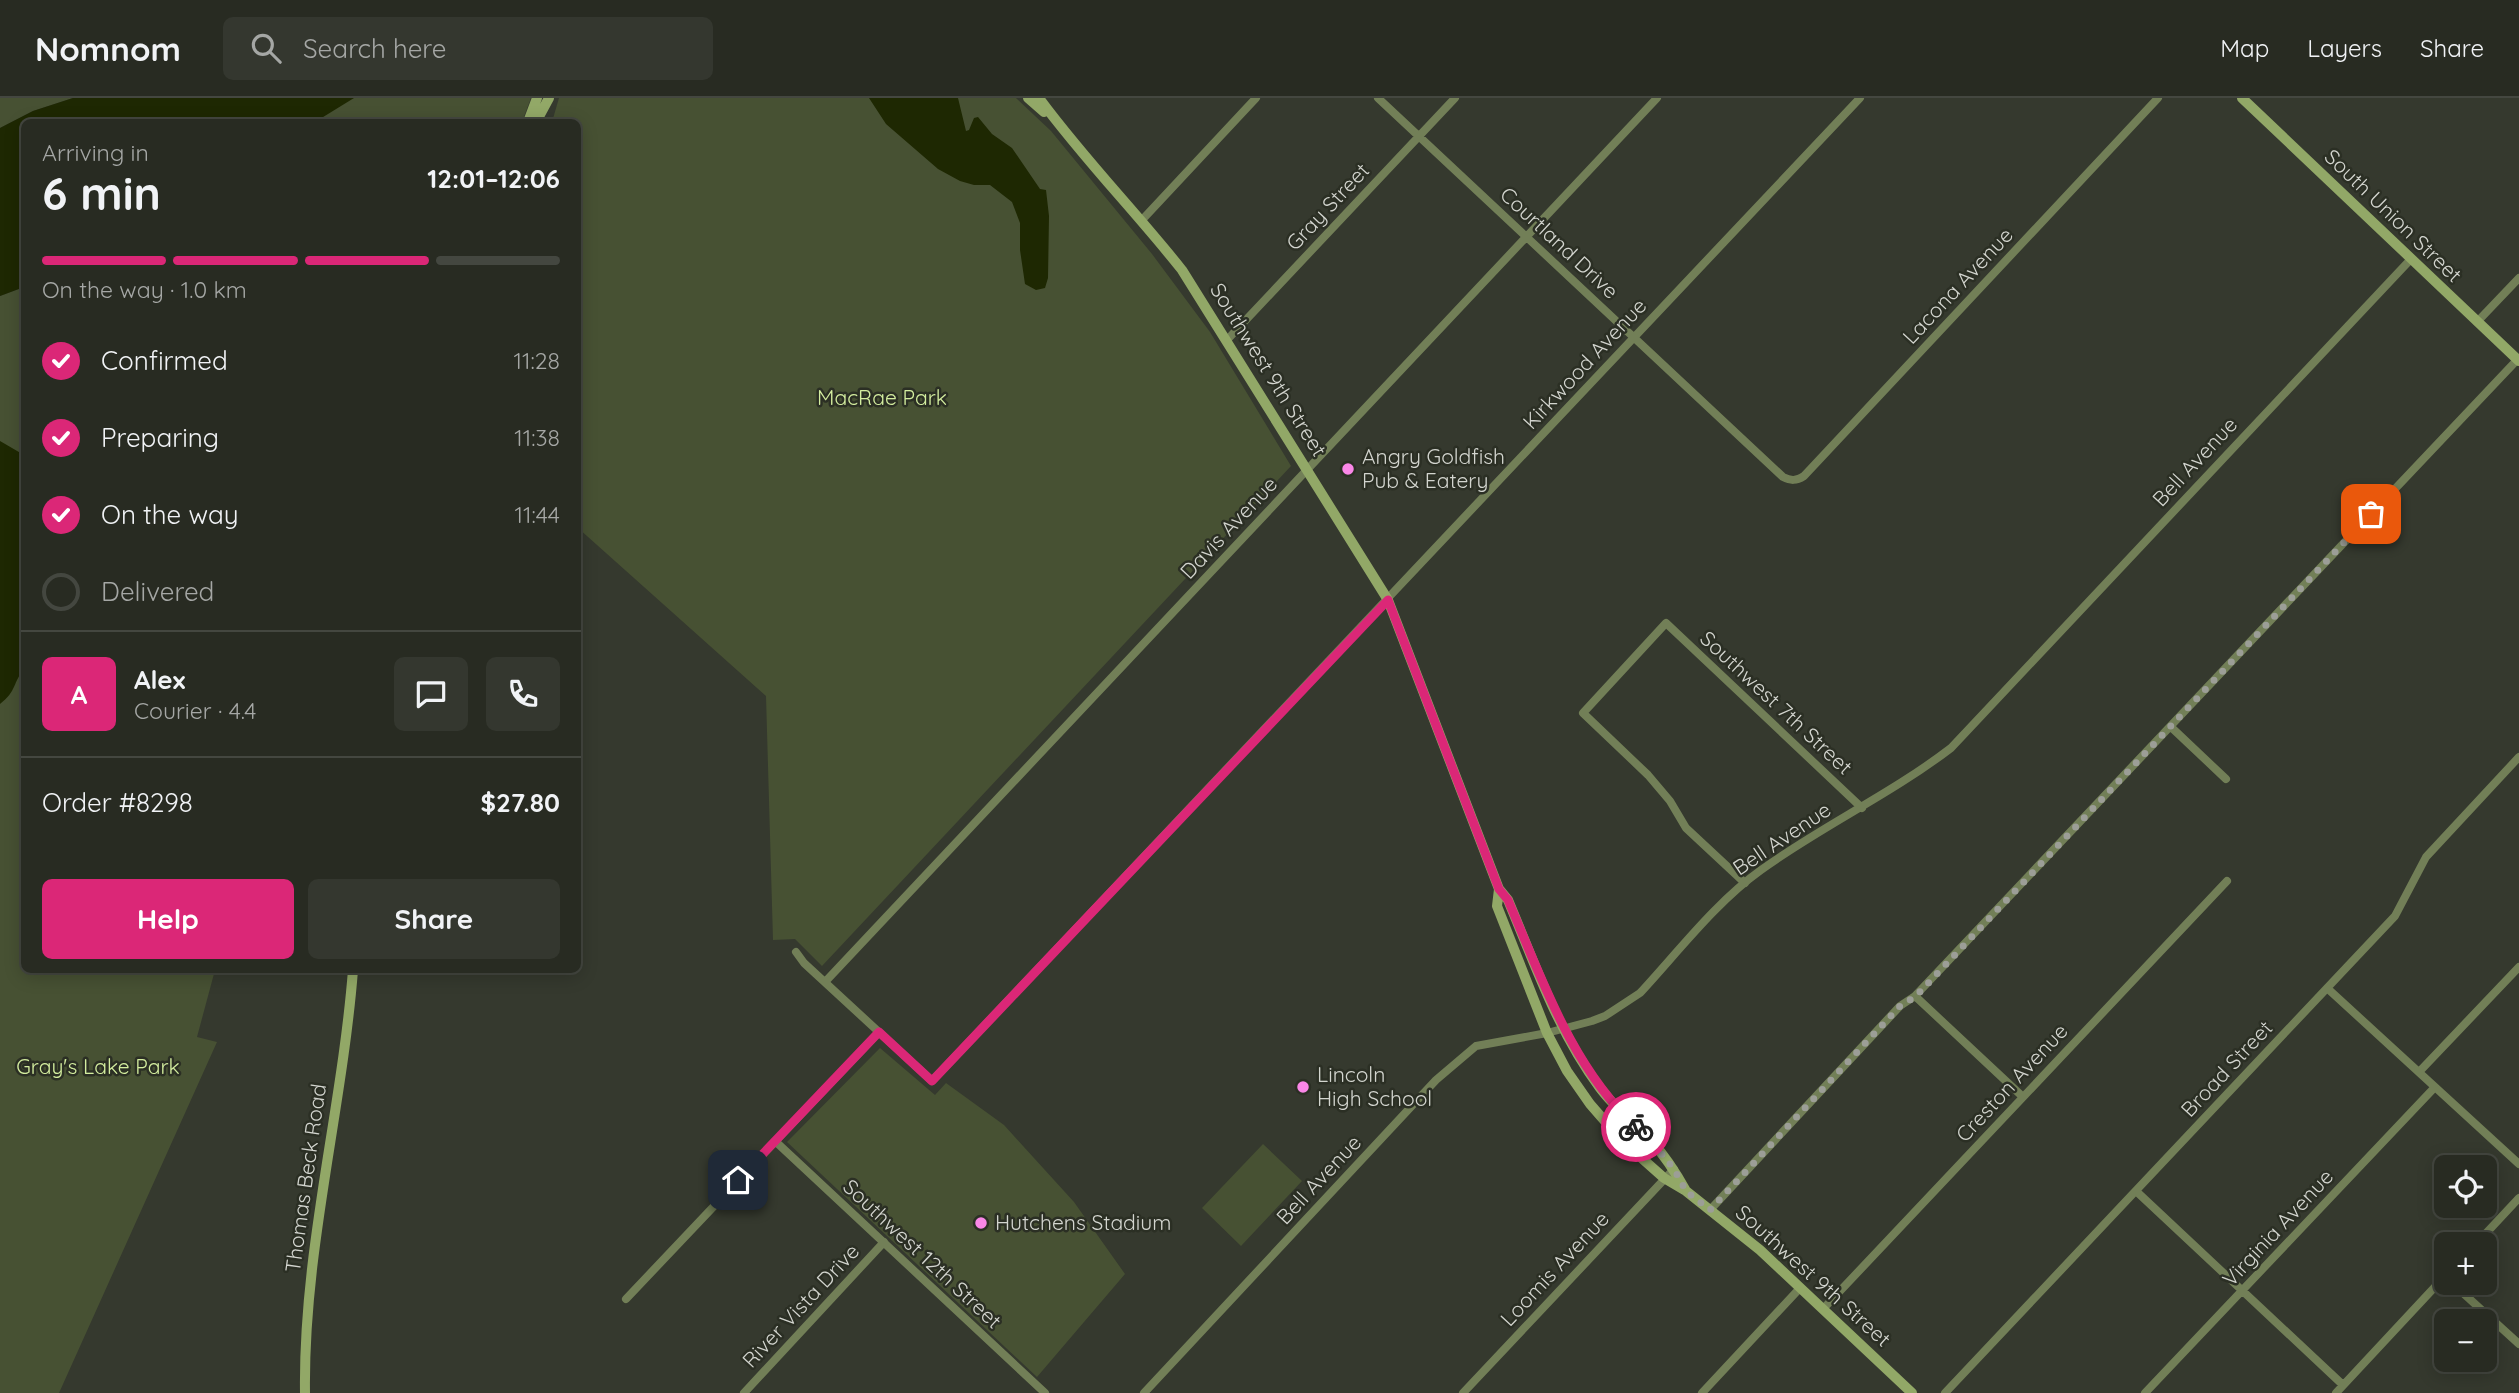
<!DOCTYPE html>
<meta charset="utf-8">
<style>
:root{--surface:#282b22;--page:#34372f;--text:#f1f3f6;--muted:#a5a7a5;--line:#444740;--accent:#db2777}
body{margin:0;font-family:Quicksand,sans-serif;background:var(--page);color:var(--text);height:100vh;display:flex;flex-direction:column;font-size:26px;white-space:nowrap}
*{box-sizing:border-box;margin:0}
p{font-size:23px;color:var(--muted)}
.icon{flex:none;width:38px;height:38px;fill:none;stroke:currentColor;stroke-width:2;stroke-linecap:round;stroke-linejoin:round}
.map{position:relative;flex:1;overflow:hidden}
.panel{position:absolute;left:21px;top:21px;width:560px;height:854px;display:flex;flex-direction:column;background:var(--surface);border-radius:10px;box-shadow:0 4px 18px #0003,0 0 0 2px var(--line)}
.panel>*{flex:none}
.fabs{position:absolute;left:2434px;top:1057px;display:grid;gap:14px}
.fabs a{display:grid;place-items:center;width:63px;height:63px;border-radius:10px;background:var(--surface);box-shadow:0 4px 18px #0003,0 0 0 2px var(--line);font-size:35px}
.pin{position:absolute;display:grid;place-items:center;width:60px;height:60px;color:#fff;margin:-30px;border-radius:14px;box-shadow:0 4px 10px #0006}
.courier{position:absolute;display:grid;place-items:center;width:70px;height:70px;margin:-35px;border:5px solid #db2777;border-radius:50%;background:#fff;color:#222;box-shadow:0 2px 9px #0007}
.summary em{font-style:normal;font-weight:700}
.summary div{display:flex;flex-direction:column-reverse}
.summary{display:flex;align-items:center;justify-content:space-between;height:119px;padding:0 21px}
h1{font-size:46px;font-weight:700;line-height:52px}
.bar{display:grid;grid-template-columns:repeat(4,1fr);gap:10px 7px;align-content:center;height:84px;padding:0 21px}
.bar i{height:9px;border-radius:5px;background:var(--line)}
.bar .current{background:var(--accent)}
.bar p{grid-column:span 4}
.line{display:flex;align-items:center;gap:18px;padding:0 21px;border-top:2px solid var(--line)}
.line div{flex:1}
.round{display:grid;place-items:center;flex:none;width:74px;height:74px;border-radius:10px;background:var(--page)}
ol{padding:0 21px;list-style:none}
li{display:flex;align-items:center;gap:21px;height:77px}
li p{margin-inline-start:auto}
li .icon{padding:7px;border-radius:50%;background:var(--accent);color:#fff;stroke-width:4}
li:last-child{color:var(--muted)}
li i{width:38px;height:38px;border:4px solid var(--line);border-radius:50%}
.action{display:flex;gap:14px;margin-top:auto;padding:14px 21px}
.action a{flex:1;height:80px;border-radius:10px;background:var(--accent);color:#fff;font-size:28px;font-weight:700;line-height:80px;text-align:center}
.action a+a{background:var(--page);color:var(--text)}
header{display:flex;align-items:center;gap:42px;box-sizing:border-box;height:98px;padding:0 35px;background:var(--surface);border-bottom:2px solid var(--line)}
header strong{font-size:33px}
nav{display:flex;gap:38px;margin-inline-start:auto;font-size:24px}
.search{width:490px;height:63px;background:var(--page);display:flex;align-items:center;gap:18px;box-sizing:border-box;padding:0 24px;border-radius:10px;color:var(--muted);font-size:26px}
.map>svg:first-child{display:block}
.green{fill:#475133}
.water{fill:#1e2802}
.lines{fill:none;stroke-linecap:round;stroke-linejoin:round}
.street{stroke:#727f57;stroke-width:8}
.secondary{stroke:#92a867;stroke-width:10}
.done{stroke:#9c9e97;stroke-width:7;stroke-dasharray:0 12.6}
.route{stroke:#db2777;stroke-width:9}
.poi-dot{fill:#fa87e7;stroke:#2b2f24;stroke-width:2.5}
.labels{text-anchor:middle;stroke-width:5;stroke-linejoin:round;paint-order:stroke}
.street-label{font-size:21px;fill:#d3d5cf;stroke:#2b2f24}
.park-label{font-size:21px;fill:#d4ee9f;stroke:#2b2f24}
.poi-label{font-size:21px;fill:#d3d5cf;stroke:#2b2f24;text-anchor:start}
</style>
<header>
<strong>Nomnom</strong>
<div class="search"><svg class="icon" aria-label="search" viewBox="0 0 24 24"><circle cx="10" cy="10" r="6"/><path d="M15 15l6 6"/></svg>Search here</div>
<nav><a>Map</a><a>Layers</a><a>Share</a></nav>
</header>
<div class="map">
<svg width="2519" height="1295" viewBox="0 0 2519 1295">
<rect width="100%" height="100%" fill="#35392e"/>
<!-- green -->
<path class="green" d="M 0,0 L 73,0 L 33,13 L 0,30 Z
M 353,0 L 531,0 L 522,24 L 309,24 Z
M 559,0 L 1016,0 L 1051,33 L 1152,156 L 1210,234 L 1291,368 L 822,868 L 795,841 L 773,842 L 766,598 L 578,430 L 578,24 L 552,24 Z
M 24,189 L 24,872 L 215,872 L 197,939 L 217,944 L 59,1295 L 0,1295 L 0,198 Z
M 880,950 L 935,997 L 946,985 L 1004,1027 L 1074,1104 L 1125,1176 L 1037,1279 L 787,1044 Z
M 1263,1046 L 1302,1083 L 1241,1148 L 1202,1110 Z"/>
<!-- water -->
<path class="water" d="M 73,0 L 354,0 L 315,24 L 24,24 L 24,189 L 0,198 L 0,30 L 33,13 Z
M 869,0 L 958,0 L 966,33 L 969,32 L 974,20 L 978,19 L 992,36 L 1012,50 L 1040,91 L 1046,92 L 1049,118 L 1048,180 L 1045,190 L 1036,192 L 1025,186 L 1020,152 L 1020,125 L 1012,104 L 990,87 L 974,87 L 960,83 L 938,71 L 886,26 Z
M 0,343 L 24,357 L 24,571 C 13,584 17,593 0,606 Z"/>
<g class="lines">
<!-- street -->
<path class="street" d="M 1378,0 L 1783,379 C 1791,383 1796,383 1804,378 L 2158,0
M 1142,122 L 1256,0
M 2477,224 L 2519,180
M 1227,242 L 1455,0
M 2171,629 L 2226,681
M 1745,785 L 1686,730 L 1670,703 L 1648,677 L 1583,615 L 1666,525 L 1862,710
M 796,854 L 804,865 L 932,983 L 1860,0
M 825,884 L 1657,0
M 2327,890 L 2519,1066
M 1915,898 L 2023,999
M 2419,974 L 2519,869
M 775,1043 L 1045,1295
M 2136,1093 L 2343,1287
M 1710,1112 L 1900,908 L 1915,898 L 2517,262
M 2476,1146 L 2519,1100
M 2452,1185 L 2519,1246
M 626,1201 L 879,934
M 1823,1211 L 2227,783
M 744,1295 L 884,1144
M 1144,1295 L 1436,982 L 1476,948 L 1547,935 L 1592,923 L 1605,918 L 1640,895 C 1678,854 1716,804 1761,772 C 1822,728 1891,696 1951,650 L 2411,161
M 1463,1295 L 1674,1071
M 1702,1295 L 1800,1190
M 1945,1295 L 2395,818 L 2426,759 L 2519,659
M 2145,1295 L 2435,989
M 2336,1295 L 2446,1177"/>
<!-- secondary -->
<path class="secondary" d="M 1028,0 L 1044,14
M 1039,0 C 1083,60 1136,114 1182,172 L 1388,502 L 1499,791 L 1508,802 C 1535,866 1558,934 1600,990 C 1615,1010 1635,1026 1652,1044 C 1666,1059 1676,1075 1686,1093
M 2242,0 L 2519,263
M 528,24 L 537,0
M 536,24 L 549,0
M 1499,791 L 1497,808 L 1547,935 L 1567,973 L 1590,1006 L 1617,1037 L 1646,1064 L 1664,1080 L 1686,1093 L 1760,1152 L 1912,1295
M 305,1295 C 303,1153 342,1013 353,872"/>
</g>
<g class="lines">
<!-- done -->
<path class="done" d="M 1636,1029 L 1652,1044 L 1674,1071 L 1686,1093 L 1710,1112 L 1900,908 L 1916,898 L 2371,416"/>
<!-- route -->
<path class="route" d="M 738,1082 L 879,934 L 932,983 L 1388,502 L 1499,791 L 1508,802 C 1543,883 1571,968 1636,1029"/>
</g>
<!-- markers -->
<g class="poi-dot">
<circle cx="1348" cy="371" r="7"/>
<circle cx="1303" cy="989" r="7"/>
<circle cx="981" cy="1125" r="7"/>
</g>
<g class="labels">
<!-- street labels -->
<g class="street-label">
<text transform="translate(1328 109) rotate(-47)" y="7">Gray Street</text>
<text transform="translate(2393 118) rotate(44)" y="7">South Union Street</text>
<text transform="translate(1559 145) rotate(43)" y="7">Courtland Drive</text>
<text transform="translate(1958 188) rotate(-47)" y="7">Lacona Avenue</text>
<text transform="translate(1585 266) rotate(-47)" y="7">Kirkwood Avenue</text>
<text transform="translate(1268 272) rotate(58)" y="7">Southwest 9th Street</text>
<text transform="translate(2195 364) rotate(-47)" y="7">Bell Avenue</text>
<text transform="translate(1229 430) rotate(-47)" y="7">Davis Avenue</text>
<text transform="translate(1776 605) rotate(43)" y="7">Southwest 7th Street</text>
<text transform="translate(1782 741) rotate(-34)" y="7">Bell Avenue</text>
<text transform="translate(2227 971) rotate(-47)" y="7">Broad Street</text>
<text transform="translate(2012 985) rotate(-47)" y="7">Creston Avenue</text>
<text transform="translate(306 1080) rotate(-82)" y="7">Thomas Beck Road</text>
<text transform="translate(1319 1082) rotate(-47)" y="7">Bell Avenue</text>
<text transform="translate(2278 1130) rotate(-47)" y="7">Virginia Avenue</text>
<text transform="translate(922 1156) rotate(43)" y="7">Southwest 12th Street</text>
<text transform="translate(1555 1171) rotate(-47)" y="7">Loomis Avenue</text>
<text transform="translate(1813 1178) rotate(42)" y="7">Southwest 9th Street</text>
<text transform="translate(801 1208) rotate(-47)" y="7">River Vista Drive</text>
</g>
<!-- park labels -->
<g class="park-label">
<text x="882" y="307">MacRae Park</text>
<text x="98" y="976">Gray's Lake Park</text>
</g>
<!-- poi labels -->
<g class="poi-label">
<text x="1362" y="366">Angry Goldfish<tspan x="1362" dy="24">Pub &amp; Eatery</tspan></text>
<text x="1317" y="984">Lincoln<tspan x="1317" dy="24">High School</tspan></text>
<text x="995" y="1132">Hutchens Stadium</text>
</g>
</g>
</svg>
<div class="fabs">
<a><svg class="icon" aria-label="locate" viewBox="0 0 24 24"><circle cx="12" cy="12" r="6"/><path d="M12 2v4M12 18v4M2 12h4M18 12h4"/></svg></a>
<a>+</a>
<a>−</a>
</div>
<div class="pin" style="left:2371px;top:416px;background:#ea580c"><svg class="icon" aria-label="bag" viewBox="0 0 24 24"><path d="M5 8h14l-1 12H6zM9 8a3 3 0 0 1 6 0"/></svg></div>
<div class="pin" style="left:738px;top:1082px;background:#1f2937"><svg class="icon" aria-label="home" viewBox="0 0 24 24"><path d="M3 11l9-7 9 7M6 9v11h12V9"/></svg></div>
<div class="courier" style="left:1636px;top:1029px"><svg class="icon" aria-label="bike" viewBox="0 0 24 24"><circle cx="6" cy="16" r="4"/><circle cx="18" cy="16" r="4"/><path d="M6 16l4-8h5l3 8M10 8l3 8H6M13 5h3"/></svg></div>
<section class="panel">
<div class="summary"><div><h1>6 min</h1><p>Arriving in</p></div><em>12:01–12:06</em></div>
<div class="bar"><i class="current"></i><i class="current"></i><i class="current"></i><i></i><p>On the way · 1.0 km</p></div>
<ol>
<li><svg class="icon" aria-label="check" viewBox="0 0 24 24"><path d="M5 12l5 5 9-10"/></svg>Confirmed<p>11:28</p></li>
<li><svg class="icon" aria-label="check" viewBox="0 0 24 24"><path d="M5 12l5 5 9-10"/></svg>Preparing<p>11:38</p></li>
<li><svg class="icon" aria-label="check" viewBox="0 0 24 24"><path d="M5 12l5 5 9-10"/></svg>On the way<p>11:44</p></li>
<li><i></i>Delivered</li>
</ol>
<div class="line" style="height:126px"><b class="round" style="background:var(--accent);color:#fff">A</b><div><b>Alex</b><p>Courier · 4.4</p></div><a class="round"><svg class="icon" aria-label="chat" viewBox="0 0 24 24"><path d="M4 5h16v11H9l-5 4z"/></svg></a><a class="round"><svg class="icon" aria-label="phone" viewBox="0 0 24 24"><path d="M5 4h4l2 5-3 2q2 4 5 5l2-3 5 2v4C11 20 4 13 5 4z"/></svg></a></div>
<div class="line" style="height:91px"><div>Order #8298</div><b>$27.80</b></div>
<div class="action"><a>Help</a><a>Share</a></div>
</section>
</div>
